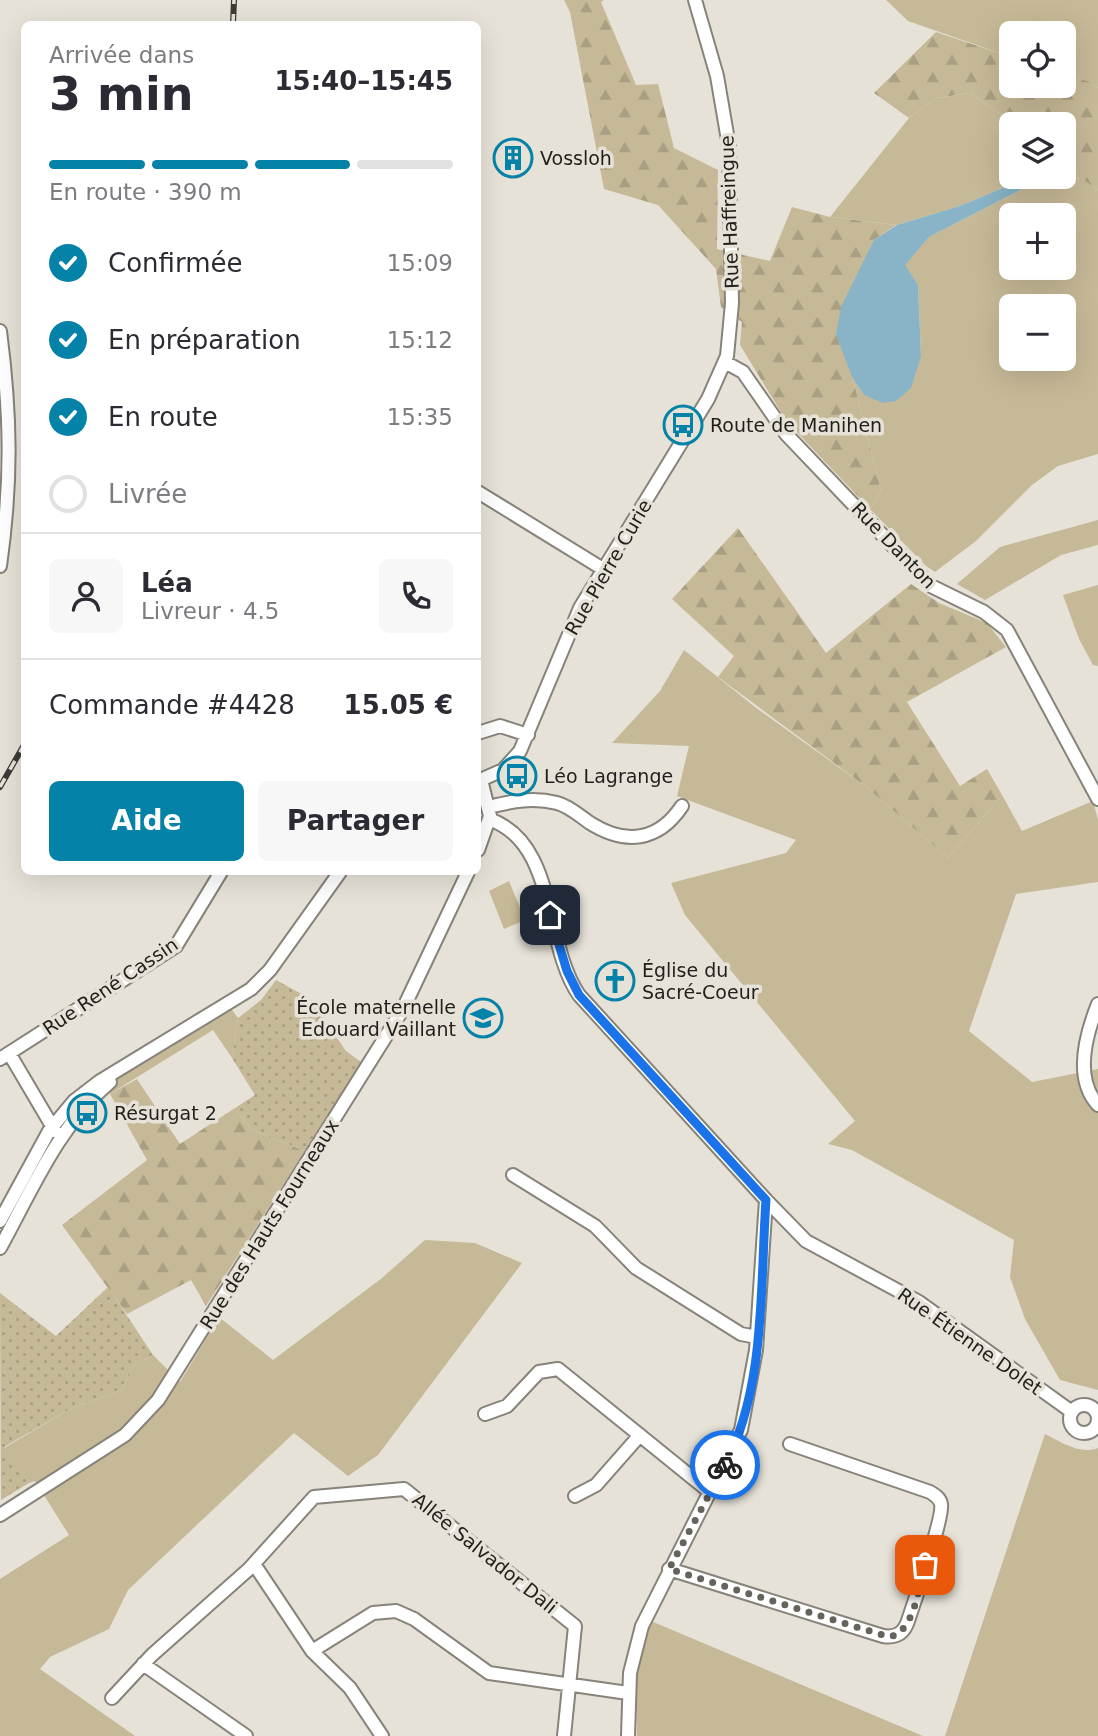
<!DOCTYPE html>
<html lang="fr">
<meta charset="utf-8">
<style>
:root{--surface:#fff;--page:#f7f7f7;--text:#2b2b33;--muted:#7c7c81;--line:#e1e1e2;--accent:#0582a7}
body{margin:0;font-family:"DejaVu Sans",sans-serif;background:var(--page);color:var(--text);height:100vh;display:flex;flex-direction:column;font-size:26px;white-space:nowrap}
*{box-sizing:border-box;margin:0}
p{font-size:23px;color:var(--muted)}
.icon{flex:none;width:38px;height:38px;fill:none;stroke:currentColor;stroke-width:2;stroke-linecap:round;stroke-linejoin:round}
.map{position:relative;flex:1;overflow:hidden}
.drawer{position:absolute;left:21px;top:21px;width:460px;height:854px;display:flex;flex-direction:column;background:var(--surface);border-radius:10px;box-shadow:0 7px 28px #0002}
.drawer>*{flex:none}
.controls{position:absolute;left:999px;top:21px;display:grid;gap:14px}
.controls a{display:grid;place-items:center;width:77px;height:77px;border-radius:10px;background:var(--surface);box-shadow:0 7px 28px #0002;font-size:35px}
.pin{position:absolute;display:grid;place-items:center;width:60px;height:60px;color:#fff;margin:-30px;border-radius:14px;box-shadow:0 4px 10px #0006}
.courier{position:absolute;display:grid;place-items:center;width:70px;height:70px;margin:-35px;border:5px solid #1a73e8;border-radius:50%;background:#fff;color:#222;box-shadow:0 2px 9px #0007}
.overview em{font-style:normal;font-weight:700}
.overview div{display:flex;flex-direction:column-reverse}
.overview{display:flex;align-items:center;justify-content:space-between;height:119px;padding:0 28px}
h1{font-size:46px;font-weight:700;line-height:52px}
.bar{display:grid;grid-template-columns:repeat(4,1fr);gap:10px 7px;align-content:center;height:84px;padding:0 28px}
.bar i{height:9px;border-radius:5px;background:var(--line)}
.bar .selected{background:var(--accent)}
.bar p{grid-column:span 4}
.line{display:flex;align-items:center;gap:18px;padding:0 28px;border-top:2px solid var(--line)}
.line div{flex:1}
.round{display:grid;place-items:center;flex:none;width:74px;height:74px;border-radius:10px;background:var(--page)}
ol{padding:0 28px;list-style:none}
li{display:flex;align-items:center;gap:21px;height:77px}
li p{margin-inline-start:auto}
li .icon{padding:7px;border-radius:50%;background:var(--accent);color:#fff;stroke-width:4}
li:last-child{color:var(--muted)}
li i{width:38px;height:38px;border:4px solid var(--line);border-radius:50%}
.action{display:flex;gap:14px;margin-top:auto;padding:14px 28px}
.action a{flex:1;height:80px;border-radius:10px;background:var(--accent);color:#fff;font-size:28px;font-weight:700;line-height:80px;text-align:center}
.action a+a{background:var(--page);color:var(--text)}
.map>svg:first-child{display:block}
.grass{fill:#c6b997;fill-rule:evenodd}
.forest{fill:url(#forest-firs)}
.park{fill:url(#park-dots)}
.water{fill:#89b3c6}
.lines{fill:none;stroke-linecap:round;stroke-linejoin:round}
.minor-casing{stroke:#87837a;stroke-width:16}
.minor{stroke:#fff;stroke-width:12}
.rail-casing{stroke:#3d3b36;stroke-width:6}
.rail{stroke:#e6e2d8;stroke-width:3.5;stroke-dasharray:10;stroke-linecap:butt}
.done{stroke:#66635d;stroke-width:7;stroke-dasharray:0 12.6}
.route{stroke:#1a73e8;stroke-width:9}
.labels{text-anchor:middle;stroke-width:7;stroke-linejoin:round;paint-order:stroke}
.poi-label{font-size:19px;fill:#211f1b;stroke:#e6e2d8;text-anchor:start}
.street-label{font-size:19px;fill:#211f1b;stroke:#e6e2d8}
</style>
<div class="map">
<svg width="1098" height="1736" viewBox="0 0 1098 1736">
<defs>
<pattern id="forest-firs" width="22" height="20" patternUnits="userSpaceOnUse" patternTransform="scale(1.75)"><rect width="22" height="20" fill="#c6b997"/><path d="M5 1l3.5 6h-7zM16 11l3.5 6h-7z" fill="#aa9f82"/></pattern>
<pattern id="park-dots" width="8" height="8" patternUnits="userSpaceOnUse" patternTransform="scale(1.75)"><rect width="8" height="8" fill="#c6b997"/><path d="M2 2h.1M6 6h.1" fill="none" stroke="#aa9f82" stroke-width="1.8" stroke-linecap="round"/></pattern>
</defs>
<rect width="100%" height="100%" fill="#e6e2d8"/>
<!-- grass -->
<path class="grass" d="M 886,0 L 1098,0 L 1098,88 L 1091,82 L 1064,74 L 1064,33 L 1012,33 L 1011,57 L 908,21 Z
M 970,93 L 1014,124 L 1012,124 L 1012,177 L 1029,177 L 960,206 L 897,225 L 830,217 L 909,118 L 937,98 Z
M 1064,176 L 1082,179 L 1098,190 L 1098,454 L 1058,466 L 1032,485 L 976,541 L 935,572 L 926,566 L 870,509 L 881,490 L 853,379 L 864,395 L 921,356 L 918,285 L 904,265 L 929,237 L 1046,177 ZM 1012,215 L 1064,215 L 1064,268 L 1012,268 ZM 1012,306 L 1064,306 L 1064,359 L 1012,359 Z
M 1098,520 L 1098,545 L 1061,555 L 985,600 L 957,584 L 1000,547 Z
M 1098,585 L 1098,666 L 1093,665 L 1079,639 L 1063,595 Z
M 684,650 L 755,707 L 865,786 L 948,858 L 1002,795 L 1022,831 L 1093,801 L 1098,820 L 1098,882 L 1016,894 L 969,1031 L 1032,1082 L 1098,1069 L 1098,1390 L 1060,1380 L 1025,1319 L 1010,1277 L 1014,1240 L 852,1150 L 828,1144 L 855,1121 L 685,915 L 671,883 L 786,853 L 796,840 L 677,796 L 689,746 L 612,743 L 660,691 Z
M 509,881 L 525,920 L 504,929 L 489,891 Z
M 224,999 L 238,1018 L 232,1058 L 213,1030 L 110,1094 L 99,1073 Z
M 425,1240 L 475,1243 L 522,1263 L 378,1455 L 348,1476 L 294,1433 L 128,1590 L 109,1629 L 50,1657 L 40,1669 L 135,1736 L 0,1736 L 0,1579 L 69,1535 L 35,1481 L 29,1483 L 4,1448 L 70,1409 L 122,1390 L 135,1365 L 153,1355 L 180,1382 L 219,1317 L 273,1360 L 382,1278 Z
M 1045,1434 C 1061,1442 1080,1455 1098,1448 L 1098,1736 L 945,1736 Z
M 651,1621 L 923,1736 L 637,1736 L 636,1667 Z"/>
<!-- forest -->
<path class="forest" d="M 564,0 L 604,0 L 601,2 L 636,85 L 658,84 L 674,148 L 718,170 L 717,249 L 770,261 L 792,207 L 830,217 L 896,225 L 874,240 L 836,334 L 852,375 L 881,490 L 870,509 L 787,422 L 740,345 L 742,322 L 721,307 L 716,269 L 658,205 L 604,189 L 570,12 Z
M 936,32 L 1011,57 L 1012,86 L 1064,86 L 1064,74 L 1091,82 L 1098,88 L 1098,190 L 1082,179 L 1064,176 L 1064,124 L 1014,124 L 970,93 L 937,98 L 909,118 L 874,93 Z
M 738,528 L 826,653 L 911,584 L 939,603 L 987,623 L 1006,647 L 907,702 L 960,786 L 987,769 L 1002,795 L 948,858 L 865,786 L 718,677 L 734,656 L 672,599 Z
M 137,1079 L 180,1144 L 235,1108 L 252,1130 L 305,1151 L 206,1306 L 191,1280 L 127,1314 L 62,1225 L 147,1160 L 110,1094 Z"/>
<!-- park -->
<path class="park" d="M 276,980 L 309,998 L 346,1051 L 361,1062 L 305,1151 L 252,1130 L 235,1108 L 255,1095 L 232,1058 L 238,1018 L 261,1000 Z
M 108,1287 L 153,1355 L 135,1365 L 122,1390 L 70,1409 L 4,1447 L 29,1483 L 1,1500 L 0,1293 L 56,1336 Z"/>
<!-- water -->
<path class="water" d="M 1029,177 L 1046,177 L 929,237 L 905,265 L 918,285 L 921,356 L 911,388 L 896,401 L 883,403 L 864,395 L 853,379 L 836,335 L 841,307 L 874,240 L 897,225 L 960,206 Z"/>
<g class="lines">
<defs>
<path id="minor" d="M 0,331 C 11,415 12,482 0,566
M 725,362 L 743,372 L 786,434 L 931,586 L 984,612 L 1007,630 L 1098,799
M 478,492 L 603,569
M 478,733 L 500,726 L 528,735
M 478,781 L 503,770 L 520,751 L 580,608 L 708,399 L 727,356 L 732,303 L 729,146 L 717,76 L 695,0
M 488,807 C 513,801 533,797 557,803 C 569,806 580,816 590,823 C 625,845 658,842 682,806
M 489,819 C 558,843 543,943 579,995 L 766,1200 L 756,1350 L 741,1430 L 642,1626 L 630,1673 L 628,1736
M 478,850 L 490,816 L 481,780
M 1098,1004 C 1086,1034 1073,1078 1098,1105
M 9,1053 L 55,1131
M 0,1059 L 176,946 L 221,872
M 513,1175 L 595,1226 L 636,1268 L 741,1334 L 757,1337
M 766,1200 L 806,1241 L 919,1302 L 1072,1412
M 0,1221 L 49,1131 L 74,1101 L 100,1081 L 251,989 L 270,970 L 340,872
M 0,1248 C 32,1190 58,1126 110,1082
M1070 1419a14 14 0 1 1 28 0a14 14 0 1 1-28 0Z
M 485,1414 L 507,1406 L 539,1372 L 558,1369 L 710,1492
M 575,1496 L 596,1485 L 640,1435
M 0,1515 L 125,1435 L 158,1400 L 403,1009 L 468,872
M 254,1564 L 312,1651 L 350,1688 L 382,1736
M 669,1569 L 883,1636 C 896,1638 904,1633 908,1621 C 914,1602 944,1517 941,1504 C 940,1498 935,1495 930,1492 L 790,1444
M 312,1651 L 373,1613 L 396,1611 L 414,1619 L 489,1673 L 628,1693
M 143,1664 L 246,1736
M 112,1698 L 152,1655 L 249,1569 L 314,1497 L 404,1489 L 575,1626 L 564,1736"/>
</defs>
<!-- minor casing -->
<use href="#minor" class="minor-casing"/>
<!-- minor -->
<use href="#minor" class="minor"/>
<defs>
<path id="rail" d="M 233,24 L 234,0
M 0,787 L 24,745"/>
</defs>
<!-- rail casing -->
<use href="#rail" class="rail-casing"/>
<!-- rail -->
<use href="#rail" class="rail"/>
</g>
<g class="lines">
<!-- done -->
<path class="done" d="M 725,1465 L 669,1569 L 889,1637 C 914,1633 919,1586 925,1565"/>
<!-- route -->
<path class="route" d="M 550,915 L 567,971 L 579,995 L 766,1200 C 760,1286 766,1387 725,1465"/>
</g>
<!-- icons -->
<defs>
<symbol id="building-ring" viewBox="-11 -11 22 22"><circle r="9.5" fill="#e6e2d8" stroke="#0582a7" stroke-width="1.5"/><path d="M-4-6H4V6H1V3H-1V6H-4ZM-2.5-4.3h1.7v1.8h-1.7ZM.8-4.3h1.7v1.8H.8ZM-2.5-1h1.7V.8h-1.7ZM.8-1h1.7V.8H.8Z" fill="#0582a7"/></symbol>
<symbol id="bus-ring" viewBox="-11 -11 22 22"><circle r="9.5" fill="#e6e2d8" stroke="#0582a7" stroke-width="1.5"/><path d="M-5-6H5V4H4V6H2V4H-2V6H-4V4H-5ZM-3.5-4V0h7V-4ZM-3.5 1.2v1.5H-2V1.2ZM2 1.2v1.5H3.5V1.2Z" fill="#0582a7"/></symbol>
<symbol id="church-ring" viewBox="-11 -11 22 22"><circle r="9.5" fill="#e6e2d8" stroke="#0582a7" stroke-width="1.5"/><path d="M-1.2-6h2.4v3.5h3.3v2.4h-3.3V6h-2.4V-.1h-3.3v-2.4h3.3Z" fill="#0582a7"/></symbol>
<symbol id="school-ring" viewBox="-11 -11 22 22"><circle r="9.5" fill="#e6e2d8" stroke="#0582a7" stroke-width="1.5"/><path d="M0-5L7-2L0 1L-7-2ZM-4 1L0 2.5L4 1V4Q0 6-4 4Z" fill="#0582a7"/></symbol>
</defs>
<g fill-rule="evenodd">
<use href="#building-ring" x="491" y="136" width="44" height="44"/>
<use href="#bus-ring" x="661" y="403" width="44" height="44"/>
<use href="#bus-ring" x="495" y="754" width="44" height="44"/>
<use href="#church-ring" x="593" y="959" width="44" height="44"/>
<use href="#school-ring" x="461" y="996" width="44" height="44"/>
<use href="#bus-ring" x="65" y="1091" width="44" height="44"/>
</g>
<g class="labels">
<!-- poi labels -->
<g class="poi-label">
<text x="540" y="165">Vossloh</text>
<text x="710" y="432">Route de Manihen</text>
<text x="544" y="783">Léo Lagrange</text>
<text x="642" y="977">Église du<tspan x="642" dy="22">Sacré-Coeur</tspan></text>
<text x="456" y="1014" text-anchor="end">École maternelle<tspan x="456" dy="22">Edouard Vaillant</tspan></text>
<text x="114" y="1120">Résurgat 2</text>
</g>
<!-- street labels -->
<g class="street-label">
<text transform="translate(729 212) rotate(-92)" y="7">Rue Haffreingue</text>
<text transform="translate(894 545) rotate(46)" y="7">Rue Danton</text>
<text transform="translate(608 567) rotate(-60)" y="7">Rue Pierre Curie</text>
<text transform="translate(110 986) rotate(-34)" y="7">Rue René Cassin</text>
<text transform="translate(269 1224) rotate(-58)" y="7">Rue des Hauts Fourneaux</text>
<text transform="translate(970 1341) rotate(35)" y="7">Rue Étienne Dolet</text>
<text transform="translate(485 1553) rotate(39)" y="7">Allée Salvador Dali</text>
</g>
</g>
</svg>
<div class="controls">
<a><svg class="icon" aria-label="locate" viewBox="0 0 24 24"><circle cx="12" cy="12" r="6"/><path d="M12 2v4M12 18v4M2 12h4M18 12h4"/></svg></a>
<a><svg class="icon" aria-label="layers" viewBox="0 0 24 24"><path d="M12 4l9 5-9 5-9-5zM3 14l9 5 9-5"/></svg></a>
<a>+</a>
<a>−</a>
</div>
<div class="pin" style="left:925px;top:1565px;background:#ea580c"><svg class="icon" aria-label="bag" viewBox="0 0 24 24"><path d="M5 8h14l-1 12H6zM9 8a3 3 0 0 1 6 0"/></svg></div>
<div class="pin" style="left:550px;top:915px;background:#1f2937"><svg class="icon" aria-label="home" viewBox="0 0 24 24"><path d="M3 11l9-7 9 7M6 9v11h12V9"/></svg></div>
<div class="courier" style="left:725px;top:1465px"><svg class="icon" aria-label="bike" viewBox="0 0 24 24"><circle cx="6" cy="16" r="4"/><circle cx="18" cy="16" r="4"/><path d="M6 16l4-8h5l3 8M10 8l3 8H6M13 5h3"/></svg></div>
<section class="drawer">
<div class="overview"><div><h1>3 min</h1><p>Arrivée dans</p></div><em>15:40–15:45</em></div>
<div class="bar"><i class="selected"></i><i class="selected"></i><i class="selected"></i><i></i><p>En route · 390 m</p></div>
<ol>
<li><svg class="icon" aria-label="check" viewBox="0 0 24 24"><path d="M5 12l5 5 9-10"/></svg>Confirmée<p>15:09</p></li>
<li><svg class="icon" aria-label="check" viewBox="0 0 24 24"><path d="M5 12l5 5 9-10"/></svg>En préparation<p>15:12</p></li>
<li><svg class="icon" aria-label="check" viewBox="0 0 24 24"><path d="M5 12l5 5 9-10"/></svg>En route<p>15:35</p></li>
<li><i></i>Livrée</li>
</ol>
<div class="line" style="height:126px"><a class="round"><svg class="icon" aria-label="person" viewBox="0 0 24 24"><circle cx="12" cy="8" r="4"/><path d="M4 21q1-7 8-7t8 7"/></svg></a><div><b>Léa</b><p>Livreur · 4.5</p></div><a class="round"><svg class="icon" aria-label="phone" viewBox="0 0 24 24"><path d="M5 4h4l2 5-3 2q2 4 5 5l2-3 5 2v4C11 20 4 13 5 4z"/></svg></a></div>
<div class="line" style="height:91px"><div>Commande #4428</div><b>15.05 €</b></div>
<div class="action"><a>Aide</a><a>Partager</a></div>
</section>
</div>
